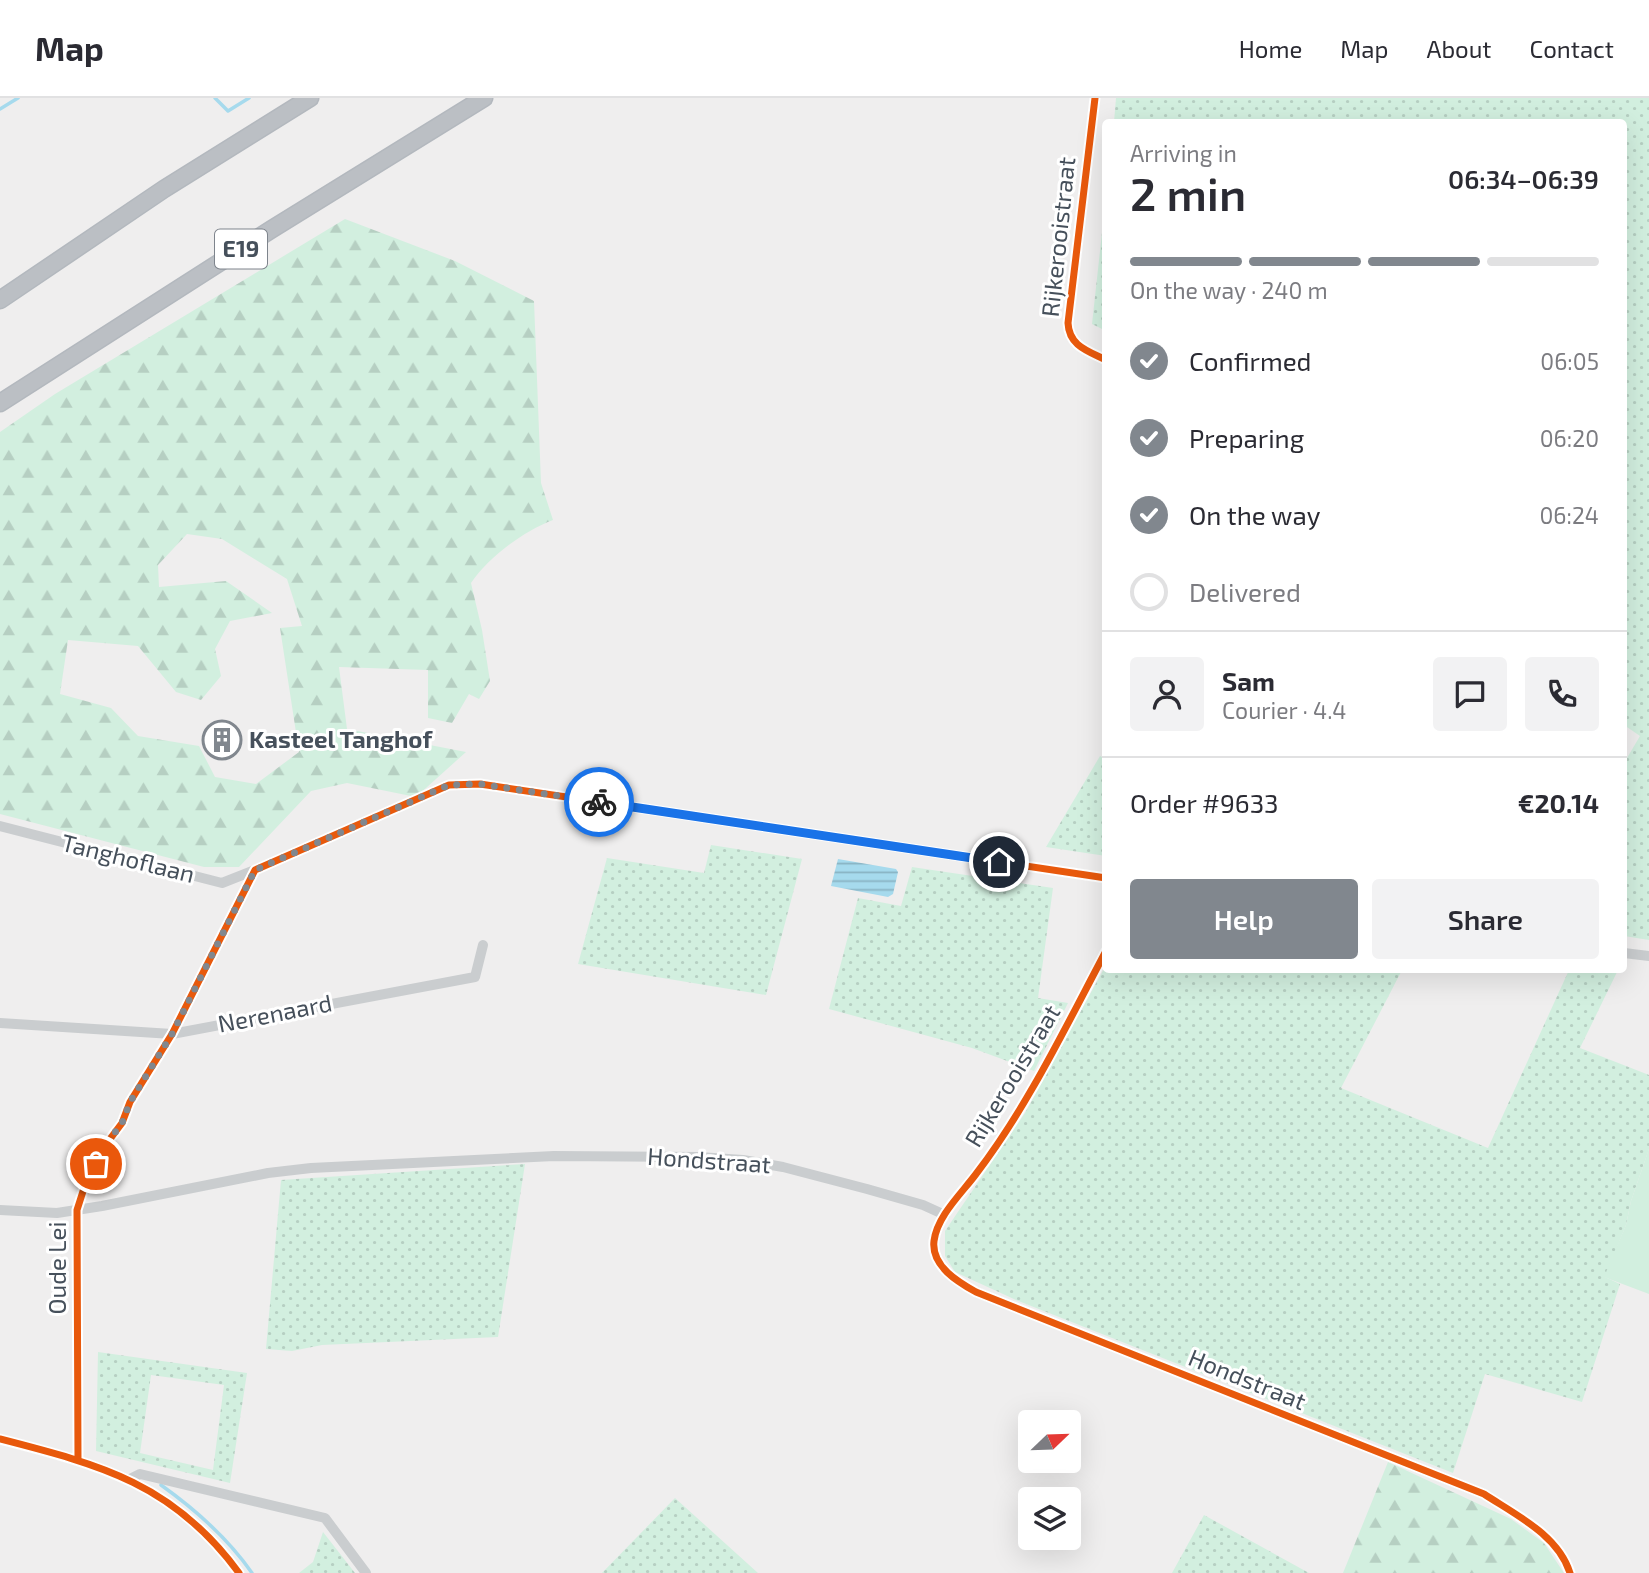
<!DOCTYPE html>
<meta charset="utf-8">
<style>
:root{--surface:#fff;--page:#f2f2f3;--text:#2b2b33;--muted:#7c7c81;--line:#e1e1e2;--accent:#81878e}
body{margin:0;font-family:"Exo 2",sans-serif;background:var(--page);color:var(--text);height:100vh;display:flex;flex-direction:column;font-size:26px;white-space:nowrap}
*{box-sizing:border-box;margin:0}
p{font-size:23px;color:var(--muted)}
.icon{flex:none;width:38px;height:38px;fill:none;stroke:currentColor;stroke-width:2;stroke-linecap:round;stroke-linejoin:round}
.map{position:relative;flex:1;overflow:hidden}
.drawer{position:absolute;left:1102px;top:21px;width:525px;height:854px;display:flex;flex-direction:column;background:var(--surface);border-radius:7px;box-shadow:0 7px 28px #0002}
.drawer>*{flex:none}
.needle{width:46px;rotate:67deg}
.tools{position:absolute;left:1018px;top:1312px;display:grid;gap:14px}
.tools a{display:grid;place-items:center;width:63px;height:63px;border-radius:7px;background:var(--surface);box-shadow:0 7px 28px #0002;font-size:35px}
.pin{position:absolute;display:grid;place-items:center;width:60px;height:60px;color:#fff;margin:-30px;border:4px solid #fff;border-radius:50%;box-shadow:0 2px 7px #0007}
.courier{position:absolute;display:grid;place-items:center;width:70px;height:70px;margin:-35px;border:5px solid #1a73e8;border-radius:50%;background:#fff;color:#222;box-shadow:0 2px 9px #0007}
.head em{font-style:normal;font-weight:600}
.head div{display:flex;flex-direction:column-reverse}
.head{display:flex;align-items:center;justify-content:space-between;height:119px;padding:0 28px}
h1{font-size:46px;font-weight:600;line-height:52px}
.bar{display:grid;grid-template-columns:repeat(4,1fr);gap:10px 7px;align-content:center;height:84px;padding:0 28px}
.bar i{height:9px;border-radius:5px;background:var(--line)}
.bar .current{background:var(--accent)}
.bar p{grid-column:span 4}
.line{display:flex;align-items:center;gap:18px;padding:0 28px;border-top:2px solid var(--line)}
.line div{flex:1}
.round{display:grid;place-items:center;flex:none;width:74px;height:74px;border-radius:7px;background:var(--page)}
ol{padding:0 28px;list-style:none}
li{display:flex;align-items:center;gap:21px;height:77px}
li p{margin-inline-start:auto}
li .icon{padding:7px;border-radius:50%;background:var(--accent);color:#fff;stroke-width:4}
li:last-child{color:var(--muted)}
li i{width:38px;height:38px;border:4px solid var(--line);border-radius:50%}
.cta{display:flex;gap:14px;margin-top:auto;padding:14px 28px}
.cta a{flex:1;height:80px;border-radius:7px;background:var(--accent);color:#fff;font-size:28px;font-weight:600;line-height:80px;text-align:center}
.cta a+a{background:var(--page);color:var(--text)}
header{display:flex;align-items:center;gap:42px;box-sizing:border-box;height:98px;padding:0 35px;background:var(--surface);border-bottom:2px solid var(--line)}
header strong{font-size:33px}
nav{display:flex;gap:38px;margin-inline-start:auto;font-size:24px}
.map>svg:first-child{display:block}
.grass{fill:url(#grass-dots);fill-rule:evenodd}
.forest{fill:url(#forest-firs);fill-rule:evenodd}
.green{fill:#d2efdf}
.water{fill:url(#water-rules)}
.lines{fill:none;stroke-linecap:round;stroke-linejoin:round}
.stream{stroke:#a6daed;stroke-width:3.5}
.highway-casing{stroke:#b3b8be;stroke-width:19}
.minor{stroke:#cacdcf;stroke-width:10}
.highway{stroke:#bbbfc4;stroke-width:16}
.cycleway-casing{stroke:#fff;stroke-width:11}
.cycleway{stroke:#e8590c;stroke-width:7}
.done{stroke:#81878e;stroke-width:7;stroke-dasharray:0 12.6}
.route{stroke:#1a73e8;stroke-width:9}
.labels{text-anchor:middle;stroke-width:6;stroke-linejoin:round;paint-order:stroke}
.shield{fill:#fff;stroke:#7e848c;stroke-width:2}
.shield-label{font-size:23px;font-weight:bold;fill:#46505b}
.street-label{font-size:24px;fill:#46505b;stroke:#fff}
.poi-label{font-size:24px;font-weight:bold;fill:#46505b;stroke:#fff;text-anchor:start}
</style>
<header>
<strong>Map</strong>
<nav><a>Home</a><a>Map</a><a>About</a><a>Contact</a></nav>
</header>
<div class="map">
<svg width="1649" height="1475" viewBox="0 0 1649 1475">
<defs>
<pattern id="grass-dots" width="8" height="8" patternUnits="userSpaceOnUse" patternTransform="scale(1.75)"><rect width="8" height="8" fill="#d2efdf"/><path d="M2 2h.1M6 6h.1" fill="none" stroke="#b6cfc2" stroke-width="1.8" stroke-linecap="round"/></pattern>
<pattern id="forest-firs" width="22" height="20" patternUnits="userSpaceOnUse" patternTransform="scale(1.75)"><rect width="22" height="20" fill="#d2efdf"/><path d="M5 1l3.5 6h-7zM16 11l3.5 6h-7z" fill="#b6cfc2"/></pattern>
<pattern id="water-rules" width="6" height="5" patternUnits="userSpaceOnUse" patternTransform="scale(1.75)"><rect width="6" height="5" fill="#a6daed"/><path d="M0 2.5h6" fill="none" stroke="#89b3c3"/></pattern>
</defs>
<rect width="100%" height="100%" fill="#efeeee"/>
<!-- grass -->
<path class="grass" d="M 1116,0 L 1649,0 L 1649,842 L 1624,838 L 1624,665 L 1640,638 L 1624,627 L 1624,24 L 1114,24 Z
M 1106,98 L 1106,233 L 1092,226 Z
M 1100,658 L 1106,661 L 1106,758 L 1046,749 Z
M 711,747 L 802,761 L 766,897 L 578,866 L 607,760 L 704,775 Z
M 912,769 L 1053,790 L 1038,900 L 1068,905 L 1034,973 L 972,950 L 829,911 L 858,800 L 901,808 Z
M 1106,867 L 1106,872 L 1402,872 L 1341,990 L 1488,1050 L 1569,872 L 1618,872 L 1580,950 L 1649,977 L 1649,1051 L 1631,1103 L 1626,1127 L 1605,1179 L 1620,1186 L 1582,1304 L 1485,1276 L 1453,1375 L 1016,1202 L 955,1174 L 945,1158 L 945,1133 L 1025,1015 Z
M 525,1066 L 498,1239 L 322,1247 L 292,1253 L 266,1251 L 281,1082 Z
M 98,1254 L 247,1275 L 230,1385 L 96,1353 ZM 151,1277 L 224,1287 L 213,1372 L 140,1355 Z
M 675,1400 L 758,1475 L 602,1475 Z
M 1204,1417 L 1309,1475 L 1172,1475 Z
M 323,1434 L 355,1475 L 299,1475 L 313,1464 Z"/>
<!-- forest -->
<path class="forest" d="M 345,121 L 455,163 L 534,203 L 541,385 L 553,422 C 522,434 489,459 471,485 L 482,532 L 490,583 L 479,601 L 469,596 L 452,625 L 428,620 L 428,572 L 339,569 L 347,631 L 466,654 L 416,699 L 347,685 L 311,693 L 239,769 L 204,769 L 0,716 L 0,334 L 55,296 ZM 187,436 L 222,441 L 287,481 L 302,528 L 280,530 L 299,654 L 256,686 L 215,679 L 199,648 L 138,638 L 111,610 L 60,596 L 68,542 L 138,548 L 176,594 L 201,602 L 221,578 L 215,551 L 230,523 L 272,515 L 226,483 L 159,489 L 158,467 Z
M 1388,1364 L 1511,1421 L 1544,1445 L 1564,1475 L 1343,1475 Z"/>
<!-- green -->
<path class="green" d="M 1649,1051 L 1649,1196 L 1604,1179 L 1626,1127 L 1631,1103 Z"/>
<!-- water -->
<path class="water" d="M 838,761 L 896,771 L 898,774 L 893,796 L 888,799 L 831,788 Z"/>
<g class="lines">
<!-- stream -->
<path class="stream" d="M 215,0 L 228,13 L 249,0
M 0,11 L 18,0
M 161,1387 C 196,1412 227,1439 252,1475"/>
<defs>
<path id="highway" d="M 0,202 L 164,91 L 310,0
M 0,305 L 272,131 L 484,0"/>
</defs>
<!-- highway casing -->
<use href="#highway" class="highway-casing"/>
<!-- minor -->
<path class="minor" d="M 1095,0 L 1068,225 C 1069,248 1088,253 1106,262
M 0,728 L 222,785 L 255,772 L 449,687 L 480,686 L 1106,780
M 1106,853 C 1066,928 1028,1008 976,1076 C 962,1095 937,1118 934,1143 C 931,1168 958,1184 976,1194 L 1484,1396 C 1516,1417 1558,1437 1570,1475
M 1624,855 L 1649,858
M 0,925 L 172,936 L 475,879 L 483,847
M 0,1112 L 57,1115 L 102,1108 L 268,1075 L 311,1070 L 554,1058 L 699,1059 L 743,1062 L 783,1069 L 867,1091 L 923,1107 L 945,1117
M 0,1341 C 101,1367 174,1386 239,1475
M 78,1361 L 77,1112 L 85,1087 L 107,1045 L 122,1025 L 130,1004 L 172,936 L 255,772
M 130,1381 L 140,1376 L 325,1420 L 366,1475"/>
<!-- highway -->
<use href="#highway" class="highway"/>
<defs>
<path id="cycleway" d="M 1095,0 L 1068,225 C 1069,248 1088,253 1106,262
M 1106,853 C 1066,928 1028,1008 976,1076 C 962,1095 937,1118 934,1143 C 931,1168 958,1184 976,1194 L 1484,1396 C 1516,1417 1558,1437 1570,1475
M 0,1341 C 101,1367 174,1386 239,1475
M 78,1361 L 77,1112 L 85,1087 L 107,1045 L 122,1025 L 130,1004 L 172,936 L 255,772 L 449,687 L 480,686 L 1106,780"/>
</defs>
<!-- cycleway casing -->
<use href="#cycleway" class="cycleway-casing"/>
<!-- cycleway -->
<use href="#cycleway" class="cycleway"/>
</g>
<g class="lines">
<!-- done -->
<path class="done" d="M 96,1066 L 107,1045 L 122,1025 L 130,1004 L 172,936 L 255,772 L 449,687 L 480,686 L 599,704"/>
<!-- route -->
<path class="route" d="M 599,704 L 999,764"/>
</g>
<!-- icons -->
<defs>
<symbol id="building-ring" viewBox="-11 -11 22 22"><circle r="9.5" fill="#fff" stroke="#81878e" stroke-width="1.5"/><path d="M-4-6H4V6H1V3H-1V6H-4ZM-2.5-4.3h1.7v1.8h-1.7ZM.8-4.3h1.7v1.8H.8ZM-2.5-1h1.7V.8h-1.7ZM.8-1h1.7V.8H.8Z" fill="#81878e"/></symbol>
</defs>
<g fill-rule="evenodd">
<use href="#building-ring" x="200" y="620" width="44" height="44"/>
</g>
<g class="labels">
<!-- shield labels -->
<rect class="shield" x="215" y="131.5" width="52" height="39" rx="5"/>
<g class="shield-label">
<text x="241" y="159">E19</text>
</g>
<!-- street labels -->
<g class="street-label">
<text transform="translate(1059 139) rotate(-84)" y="8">Rijkerooistraat</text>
<text transform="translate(128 761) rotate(14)" y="8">Tanghoflaan</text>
<text transform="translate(275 916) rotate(-11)" y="8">Nerenaard</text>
<text transform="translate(1013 978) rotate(-59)" y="8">Rijkerooistraat</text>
<text transform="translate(709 1063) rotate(4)" y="8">Hondstraat</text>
<text transform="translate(58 1170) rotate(-90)" y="8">Oude Lei</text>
<text transform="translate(1247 1282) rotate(22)" y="8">Hondstraat</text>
</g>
<!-- poi labels -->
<g class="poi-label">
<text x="249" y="650">Kasteel Tanghof</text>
</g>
</g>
</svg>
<div class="tools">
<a><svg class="needle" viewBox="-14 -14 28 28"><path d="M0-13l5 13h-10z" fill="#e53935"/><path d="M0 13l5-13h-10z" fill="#7c7c81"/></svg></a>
<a><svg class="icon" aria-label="layers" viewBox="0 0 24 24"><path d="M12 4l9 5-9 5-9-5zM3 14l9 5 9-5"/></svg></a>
</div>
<div class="pin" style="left:96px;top:1066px;background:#ea580c"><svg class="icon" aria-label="bag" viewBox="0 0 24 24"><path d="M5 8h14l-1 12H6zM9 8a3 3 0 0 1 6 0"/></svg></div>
<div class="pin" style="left:999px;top:764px;background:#1f2937"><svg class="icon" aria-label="home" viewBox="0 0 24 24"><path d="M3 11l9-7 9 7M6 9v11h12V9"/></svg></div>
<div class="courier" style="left:599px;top:704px"><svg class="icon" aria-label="bike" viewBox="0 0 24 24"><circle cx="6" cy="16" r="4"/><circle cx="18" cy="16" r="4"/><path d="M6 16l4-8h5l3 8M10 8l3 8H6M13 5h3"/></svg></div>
<section class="drawer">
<div class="head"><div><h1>2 min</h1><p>Arriving in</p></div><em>06:34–06:39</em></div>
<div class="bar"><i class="current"></i><i class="current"></i><i class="current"></i><i></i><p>On the way · 240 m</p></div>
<ol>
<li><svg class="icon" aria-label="check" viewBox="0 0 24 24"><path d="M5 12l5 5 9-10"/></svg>Confirmed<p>06:05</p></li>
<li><svg class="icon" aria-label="check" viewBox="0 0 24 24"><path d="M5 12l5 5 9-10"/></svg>Preparing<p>06:20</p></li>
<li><svg class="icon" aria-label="check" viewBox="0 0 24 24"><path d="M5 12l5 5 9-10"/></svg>On the way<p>06:24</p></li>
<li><i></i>Delivered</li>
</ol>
<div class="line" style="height:126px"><a class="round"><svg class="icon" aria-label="person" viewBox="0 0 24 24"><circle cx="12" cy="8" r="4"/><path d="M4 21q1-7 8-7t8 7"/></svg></a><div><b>Sam</b><p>Courier · 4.4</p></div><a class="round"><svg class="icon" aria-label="chat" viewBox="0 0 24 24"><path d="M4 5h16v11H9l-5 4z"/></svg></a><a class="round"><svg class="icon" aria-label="phone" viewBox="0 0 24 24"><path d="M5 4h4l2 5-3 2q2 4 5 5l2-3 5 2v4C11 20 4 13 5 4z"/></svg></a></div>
<div class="line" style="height:91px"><div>Order #9633</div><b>€20.14</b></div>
<div class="cta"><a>Help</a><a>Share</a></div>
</section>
</div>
